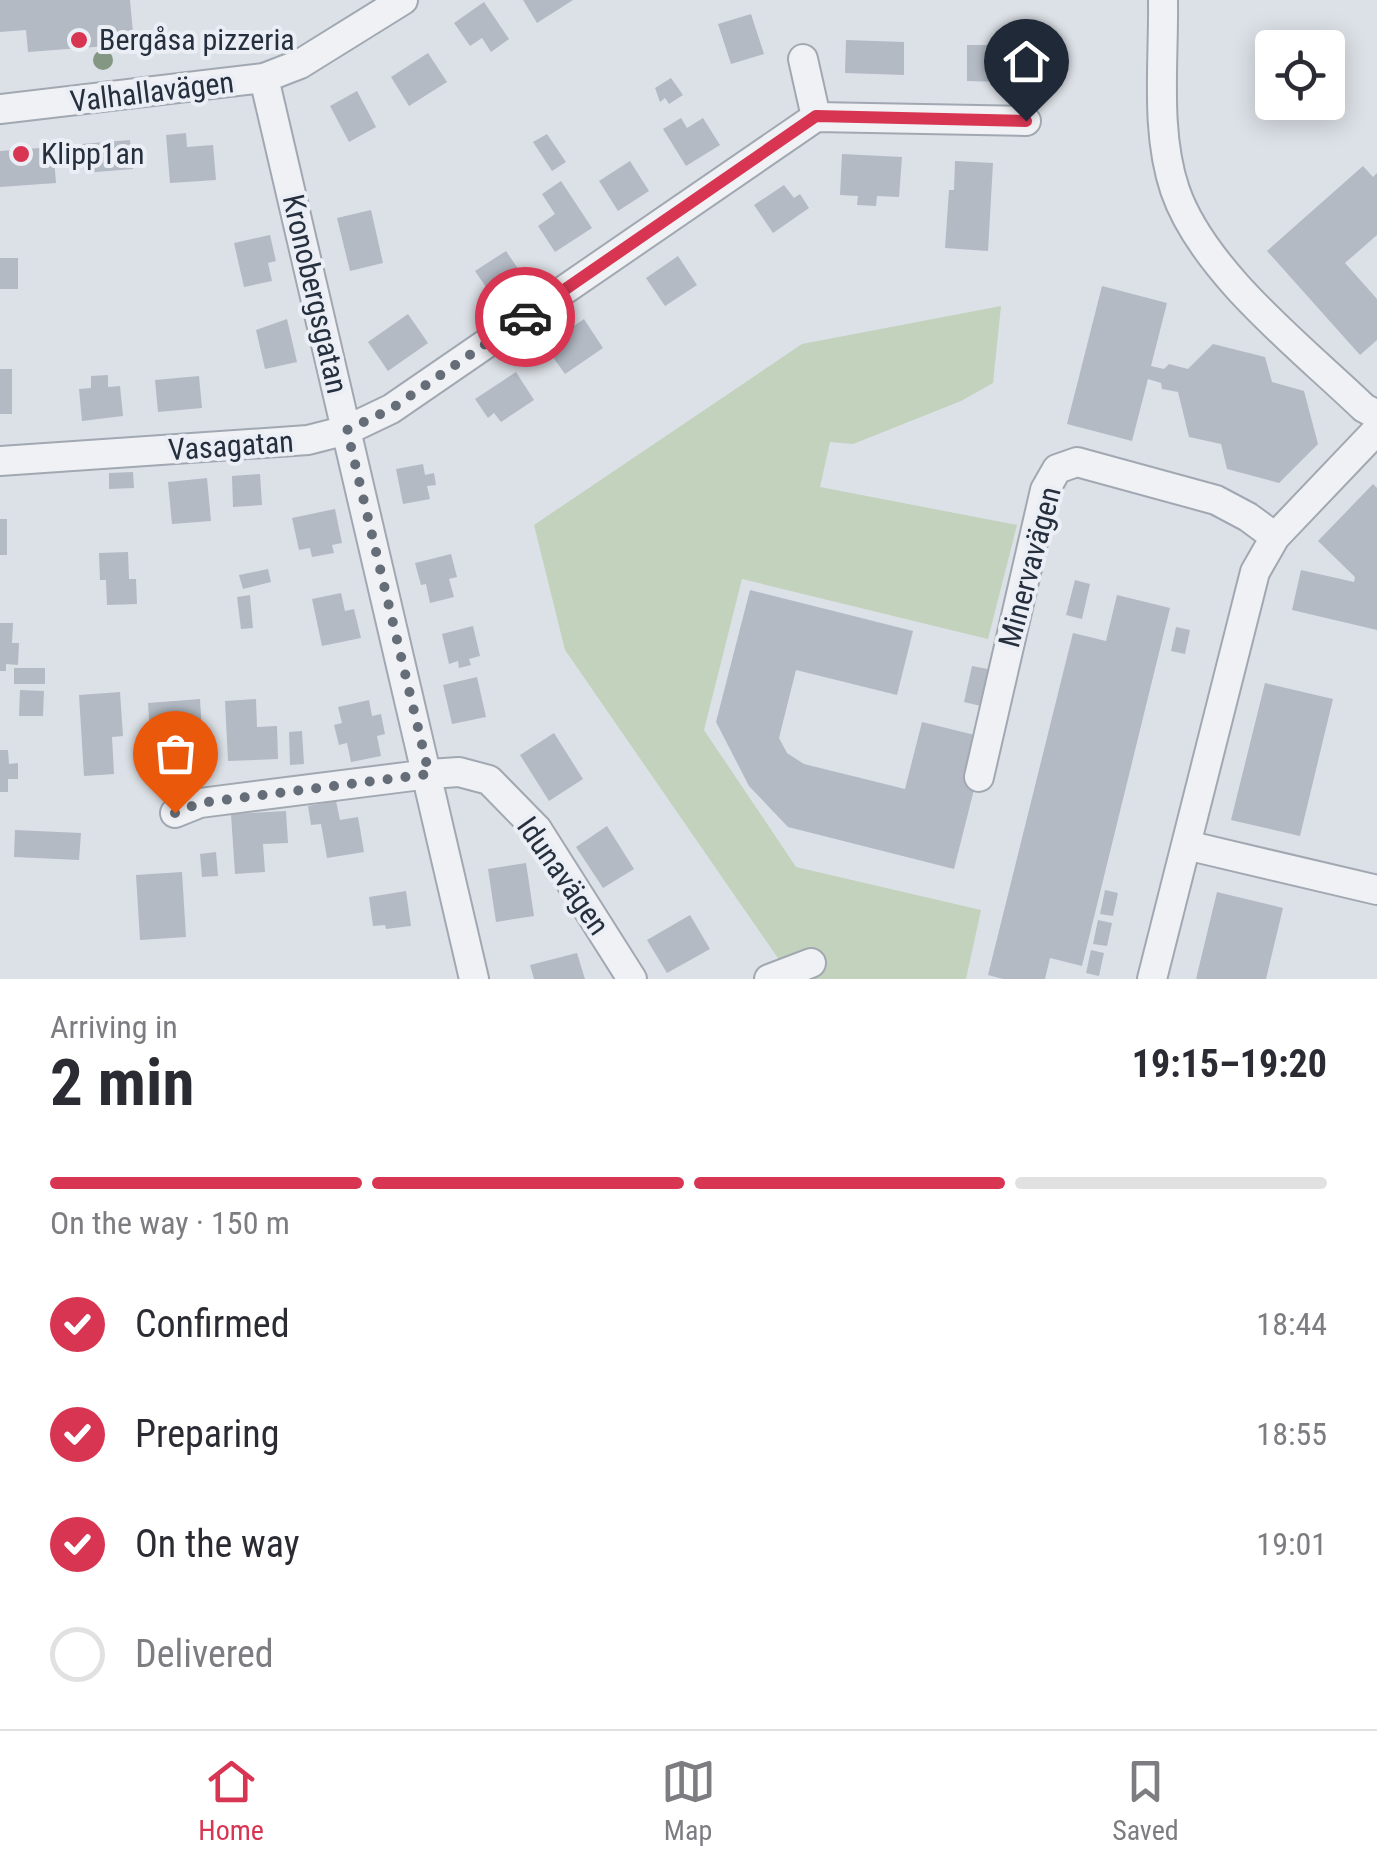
<!DOCTYPE html>
<meta charset="utf-8">
<style>
:root{--surface:#fff;--page:#f2f2f3;--text:#2b2b33;--muted:#7c7c81;--line:#e1e1e2;--accent:#d73552}
body{margin:0;font-family:"Roboto Condensed",sans-serif;background:var(--page);color:var(--text);height:100vh;display:flex;flex-direction:column;font-size:38px;white-space:nowrap}
*{box-sizing:border-box;margin:0}
p{font-size:32px;color:var(--muted)}
.icon{flex:none;width:55px;height:55px;fill:none;stroke:currentColor;stroke-width:2;stroke-linecap:round;stroke-linejoin:round}
.map{position:relative;height:979px;overflow:hidden}
.side{display:flex;flex-direction:column;background:var(--surface);flex:1}
.side>*{flex:none}
.buttons{position:absolute;left:1255px;top:30px;display:grid;gap:20px}
.buttons a{display:grid;place-items:center;width:90px;height:90px;border-radius:10px;background:var(--surface);box-shadow:0 5px 25px #0003;font-size:50px}
.pin{position:absolute;display:grid;place-items:center;width:85px;height:85px;color:#fff;margin:-102px -42px;border-radius:50% 50% 50% 0;rotate:-45deg;box-shadow:0 0 10px #0007}
.pin .icon{rotate:45deg}
.courier{position:absolute;display:grid;place-items:center;width:100px;height:100px;margin:-50px;border:8px solid #d73552;border-radius:50%;background:#fff;color:#222;box-shadow:0 2px 12px #0007}
.head em{font-style:normal;font-weight:700}
.head div{display:flex;flex-direction:column-reverse}
.head{display:flex;align-items:center;justify-content:space-between;height:170px;padding:0 50px}
h1{font-size:65px;font-weight:700;line-height:75px}
.bar{display:grid;grid-template-columns:repeat(4,1fr);gap:15px 10px;align-content:center;height:120px;padding:0 50px}
.bar i{height:12px;border-radius:8px;background:var(--line)}
.bar .active{background:var(--accent)}
.bar p{grid-column:span 4}
ol{padding:0 50px;list-style:none}
li{display:flex;align-items:center;gap:30px;height:110px}
li p{margin-inline-start:auto}
li .icon{padding:10px;border-radius:50%;background:var(--accent);color:#fff;stroke-width:4}
li:last-child{color:var(--muted)}
li i{width:55px;height:55px;border:5px solid var(--line);border-radius:50%}
.dock{display:flex;justify-content:space-around;align-items:center;height:140px;border-top:2px solid var(--line);background:var(--surface);font-size:28px;color:var(--muted)}
.dock a{display:grid;justify-items:center;gap:5px}
.dock .active{color:var(--accent)}
.map>svg:first-child{display:block}
.green{fill:#c2d2bc}
.building{fill:#b3bac4}
.lines{fill:none;stroke-linecap:round;stroke-linejoin:round}
.minor-casing{stroke:#a1a8b1;stroke-width:32}
.minor{stroke:#eff1f5;stroke-width:28}
.tree{fill:#839783}
.done{stroke:#656d79;stroke-width:10;stroke-dasharray:0 18}
.route{stroke:#d73552;stroke-width:12}
.poi-dot{fill:#d73552;stroke:#ebeff5;stroke-width:4}
.labels{text-anchor:middle;stroke-width:8;stroke-linejoin:round;paint-order:stroke}
.poi-label{font-size:30px;fill:#252f3e;stroke:#ebeff5;text-anchor:start}
.street-label{font-size:30px;fill:#252f3e;stroke:#ebeff5}
</style>
<div class="map">
<svg width="1377" height="979" viewBox="0 0 1377 979">
<rect width="100%" height="100%" fill="#dce1e7"/>
<!-- green -->
<path class="green" d="M 1001,306 L 993,383 L 961,401 L 853,444 L 830,442 L 820,487 L 1017,525 L 988,639 L 742,579 L 704,730 L 796,867 L 981,910 L 966,979 L 797,979 L 782,964 L 565,650 L 534,525 L 802,344 Z"/>
<!-- building -->
<path class="building" d="M 0,0 L 130,0 L 134,44 L 28,52 L 26,30 L 0,32 Z
M 523,0 L 573,0 L 537,23 Z
M 484,2 L 509,39 L 491,52 L 482,38 L 470,46 L 454,23 Z
M 751,14 L 764,54 L 731,64 L 718,24 Z
M 846,40 L 904,42 L 904,75 L 845,73 Z
M 967,45 L 1000,45 L 999,82 L 967,81 Z
M 428,53 L 447,82 L 409,106 L 391,77 Z
M 671,78 L 683,95 L 669,104 L 665,98 L 660,102 L 655,88 Z
M 357,91 L 376,127 L 349,142 L 330,106 Z
M 681,118 L 687,128 L 703,118 L 720,145 L 686,166 L 663,129 Z
M 186,133 L 187,147 L 213,145 L 216,180 L 170,183 L 166,135 Z
M 547,134 L 566,162 L 552,171 L 533,142 Z
M 130,140 L 133,169 L 84,173 L 82,144 Z
M 53,147 L 56,183 L 0,187 L 0,151 Z
M 842,154 L 902,157 L 899,197 L 877,196 L 876,206 L 857,205 L 858,196 L 840,195 Z
M 630,161 L 649,191 L 618,211 L 599,181 Z
M 955,161 L 993,163 L 988,251 L 945,248 L 949,190 L 954,190 Z
M 1363,166 L 1373,177 L 1377,173 L 1377,235 L 1345,263 L 1377,299 L 1377,340 L 1360,355 L 1267,251 Z
M 561,181 L 592,228 L 555,252 L 538,226 L 555,214 L 542,194 Z
M 784,185 L 794,198 L 800,194 L 809,208 L 773,233 L 754,205 Z
M 371,210 L 383,263 L 350,271 L 337,218 Z
M 270,235 L 276,261 L 268,263 L 272,281 L 244,287 L 234,243 Z
M 506,251 L 523,276 L 492,296 L 475,271 Z
M 678,256 L 697,285 L 665,306 L 646,278 Z
M 0,258 L 18,258 L 18,289 L 0,289 Z
M 1102,286 L 1167,303 L 1151,366 L 1164,369 L 1169,364 L 1188,369 L 1213,344 L 1265,357 L 1272,382 L 1304,391 L 1318,444 L 1279,483 L 1227,469 L 1221,444 L 1189,437 L 1178,392 L 1162,389 L 1161,383 L 1148,379 L 1132,441 L 1067,424 Z
M 408,314 L 428,343 L 388,371 L 368,342 Z
M 287,319 L 297,362 L 265,369 L 256,330 Z
M 584,319 L 603,348 L 565,374 L 545,346 Z
M 0,369 L 12,369 L 12,414 L 0,414 Z
M 516,372 L 534,400 L 501,422 L 494,413 L 488,418 L 475,399 Z
M 108,375 L 108,387 L 120,386 L 123,416 L 82,421 L 79,389 L 91,388 L 91,376 Z
M 199,376 L 202,408 L 158,412 L 155,380 Z
M 423,464 L 425,475 L 434,473 L 436,485 L 427,486 L 430,499 L 403,504 L 396,469 Z
M 133,472 L 134,488 L 109,489 L 109,473 Z
M 260,474 L 262,505 L 233,507 L 232,476 Z
M 207,478 L 211,521 L 172,524 L 168,482 Z
M 1373,484 L 1377,488 L 1377,630 L 1292,610 L 1301,570 L 1354,582 L 1355,577 L 1318,541 Z
M 335,509 L 342,543 L 332,545 L 334,553 L 312,557 L 310,548 L 299,550 L 292,518 Z
M 0,519 L 7,519 L 7,555 L 0,555 Z
M 128,552 L 129,579 L 136,579 L 137,604 L 107,605 L 106,580 L 100,580 L 99,553 Z
M 451,554 L 457,577 L 449,579 L 454,597 L 430,603 L 426,584 L 421,585 L 415,563 Z
M 268,569 L 271,582 L 243,589 L 239,575 Z
M 1075,580 L 1090,584 L 1082,619 L 1066,615 Z
M 750,590 L 913,631 L 897,695 L 796,670 L 779,738 L 787,753 L 804,764 L 905,789 L 922,722 L 987,738 L 954,869 L 788,827 L 749,786 L 716,722 Z
M 341,593 L 345,611 L 354,609 L 361,638 L 322,646 L 312,599 Z
M 250,595 L 253,628 L 241,629 L 237,597 Z
M 1117,595 L 1170,608 L 1082,966 L 1050,958 L 1045,979 L 1003,979 L 988,975 L 1073,633 L 1106,641 Z
M 0,623 L 13,623 L 12,643 L 19,643 L 18,665 L 6,664 L 6,671 L 0,671 Z
M 473,626 L 480,656 L 469,659 L 471,665 L 459,668 L 458,661 L 449,664 L 442,634 Z
M 1176,627 L 1190,630 L 1185,654 L 1171,651 Z
M 972,666 L 993,670 L 985,707 L 964,702 Z
M 14,668 L 45,668 L 45,684 L 14,684 Z
M 477,677 L 486,717 L 452,724 L 443,685 Z
M 1265,683 L 1333,699 L 1300,836 L 1231,820 Z
M 20,690 L 44,691 L 43,716 L 19,716 Z
M 120,692 L 123,736 L 112,737 L 114,774 L 84,776 L 79,695 Z
M 200,699 L 202,731 L 150,735 L 148,703 Z
M 256,699 L 257,727 L 277,726 L 278,759 L 228,761 L 225,701 Z
M 369,700 L 372,716 L 381,714 L 385,734 L 377,736 L 381,756 L 351,762 L 347,743 L 339,745 L 334,725 L 342,723 L 338,707 Z
M 302,731 L 304,764 L 290,765 L 289,732 Z
M 554,733 L 583,779 L 549,801 L 520,755 Z
M 0,750 L 8,750 L 9,764 L 18,763 L 18,779 L 8,779 L 8,792 L 0,792 Z
M 336,801 L 340,820 L 358,817 L 364,852 L 327,858 L 321,824 L 311,825 L 308,806 Z
M 286,811 L 288,843 L 263,844 L 265,872 L 235,874 L 231,814 Z
M 607,826 L 634,869 L 603,888 L 576,847 Z
M 15,830 L 81,833 L 79,860 L 14,857 Z
M 216,852 L 218,876 L 202,877 L 200,854 Z
M 526,863 L 534,916 L 496,922 L 488,869 Z
M 182,872 L 186,937 L 140,940 L 136,875 Z
M 1105,890 L 1118,893 L 1113,916 L 1100,914 Z
M 406,891 L 411,926 L 386,929 L 385,925 L 373,926 L 369,897 Z
M 1217,892 L 1283,908 L 1266,979 L 1196,979 Z
M 690,915 L 710,949 L 667,973 L 647,940 Z
M 1098,920 L 1112,923 L 1107,946 L 1093,944 Z
M 1091,950 L 1104,953 L 1099,976 L 1086,973 Z
M 577,953 L 585,979 L 534,979 L 530,965 Z"/>
<g class="lines">
<defs>
<path id="minor" d="M 1163,0 C 1164,62 1155,131 1175,190 C 1203,272 1303,349 1364,408 L 1377,415
M 803,59 L 816,117
M 264,78 L 474,979
M 0,109 L 264,78 L 300,64 L 403,0
M 0,461 L 308,440 L 347,430 L 391,409 L 816,117 L 1026,121
M 979,777 L 1045,490 L 1057,469 L 1077,462 L 1216,500 L 1248,517 L 1275,537
M 175,813 L 200,803 L 429,774 L 459,772 L 489,780 L 537,829 L 632,979
M 1186,845 L 1377,890
M 769,979 L 811,963
M 1152,979 L 1255,572 L 1275,537 L 1377,430"/>
</defs>
<!-- minor casing -->
<use href="#minor" class="minor-casing"/>
<!-- minor -->
<use href="#minor" class="minor"/>
</g>
<!-- trees -->
<circle class="tree" cx="103" cy="60" r="10"/>
<g class="lines">
<!-- done -->
<path class="done" d="M 175,813 L 200,803 L 429,774 L 347,430 L 391,409 L 525,317"/>
<!-- route -->
<path class="route" d="M 525,317 L 816,116 L 1026,121"/>
</g>
<!-- markers -->
<g class="poi-dot">
<circle cx="79" cy="40" r="10"/>
<circle cx="21" cy="154" r="10"/>
</g>
<g class="labels">
<!-- poi labels -->
<g class="poi-label">
<text x="99" y="50">Bergåsa pizzeria</text>
<text x="41" y="164">Klipp1an</text>
</g>
<!-- street labels -->
<g class="street-label">
<text transform="translate(152 92) rotate(-7)" y="10">Valhallavägen</text>
<text transform="translate(315 294) rotate(77)" y="10">Kronobergsgatan</text>
<text transform="translate(231 446) rotate(-4)" y="10">Vasagatan</text>
<text transform="translate(1030 567) rotate(-75)" y="10">Minervavägen</text>
<text transform="translate(563 876) rotate(55)" y="10">Idunavägen</text>
</g>
</g>
</svg>
<div class="buttons">
<a><svg class="icon" aria-label="locate" viewBox="0 0 24 24"><circle cx="12" cy="12" r="6"/><path d="M12 2v4M12 18v4M2 12h4M18 12h4"/></svg></a>
</div>
<div class="pin" style="left:175px;top:813px;background:#ea580c"><svg class="icon" aria-label="bag" viewBox="0 0 24 24"><path d="M5 8h14l-1 12H6zM9 8a3 3 0 0 1 6 0"/></svg></div>
<div class="pin" style="left:1026px;top:121px;background:#1f2937"><svg class="icon" aria-label="home" viewBox="0 0 24 24"><path d="M3 11l9-7 9 7M6 9v11h12V9"/></svg></div>
<div class="courier" style="left:525px;top:317px"><svg class="icon" aria-label="car" viewBox="0 0 24 24"><path d="M5 17H2v-5l4-1 3-4h7l3 4 3 1v5h-3M9 17h6M6 11h13"/><circle cx="7" cy="17" r="2"/><circle cx="17" cy="17" r="2"/></svg></div>
</div>
<section class="side">
<div class="head"><div><h1>2 min</h1><p>Arriving in</p></div><em>19:15–19:20</em></div>
<div class="bar"><i class="active"></i><i class="active"></i><i class="active"></i><i></i><p>On the way · 150 m</p></div>
<ol>
<li><svg class="icon" aria-label="check" viewBox="0 0 24 24"><path d="M5 12l5 5 9-10"/></svg>Confirmed<p>18:44</p></li>
<li><svg class="icon" aria-label="check" viewBox="0 0 24 24"><path d="M5 12l5 5 9-10"/></svg>Preparing<p>18:55</p></li>
<li><svg class="icon" aria-label="check" viewBox="0 0 24 24"><path d="M5 12l5 5 9-10"/></svg>On the way<p>19:01</p></li>
<li><i></i>Delivered</li>
</ol>
</section>
<nav class="dock">
<a class="active"><svg class="icon" aria-label="home" viewBox="0 0 24 24"><path d="M3 11l9-7 9 7M6 9v11h12V9"/></svg>Home</a>
<a><svg class="icon" aria-label="map" viewBox="0 0 24 24"><path d="M3 6l6-2 6 2 6-2v14l-6 2-6-2-6 2zM9 4v14M15 6v14"/></svg>Map</a>
<a><svg class="icon" aria-label="saved" viewBox="0 0 24 24"><path d="M7 4h10v16l-5-4-5 4z"/></svg>Saved</a>
</nav>
